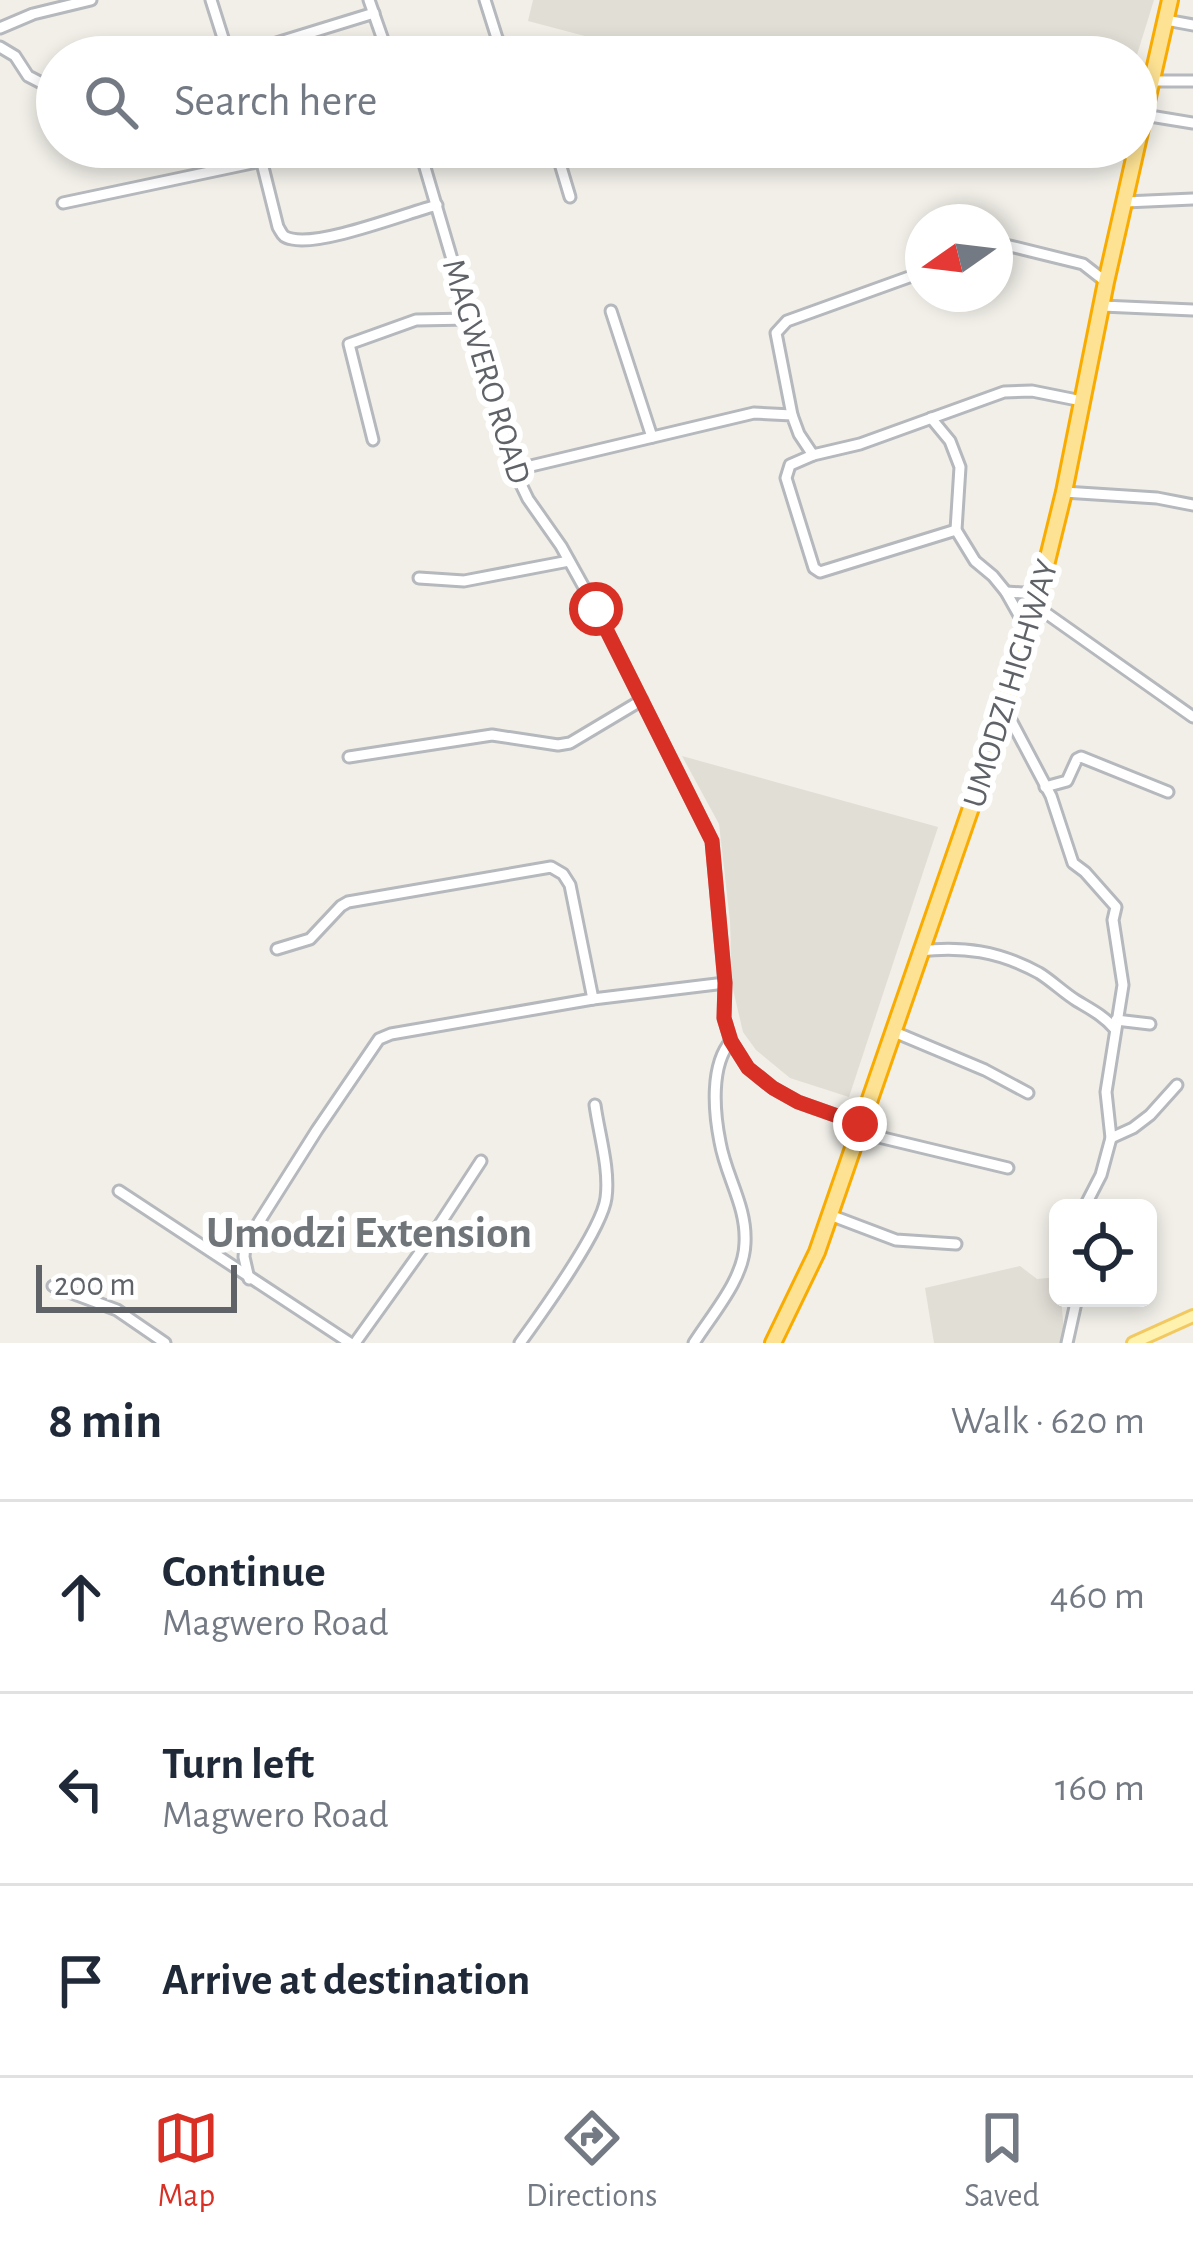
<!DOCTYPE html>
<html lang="en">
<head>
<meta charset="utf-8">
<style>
  body { margin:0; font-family:"Alegreya Sans",sans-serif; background:#f6f6f7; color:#1f2937 }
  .controls { position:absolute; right:36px; bottom:36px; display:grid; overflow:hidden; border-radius:18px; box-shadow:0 6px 18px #0003 }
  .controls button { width:108px; height:108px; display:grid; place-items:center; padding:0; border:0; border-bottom:3px solid #e0e1e3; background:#fff; color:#1f2937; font:60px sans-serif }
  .compass { position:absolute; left:905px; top:204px; width:108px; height:108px; border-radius:50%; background:#fff; box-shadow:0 6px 18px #0003; rotate:256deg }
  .scale { position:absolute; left:36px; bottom:30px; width:201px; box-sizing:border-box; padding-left:12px; border:6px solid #5f6368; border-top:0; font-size:33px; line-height:42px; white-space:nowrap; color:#5f6368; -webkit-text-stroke:9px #fff; paint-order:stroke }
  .stop { position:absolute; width:36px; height:36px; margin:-27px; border:9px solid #d93025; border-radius:50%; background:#fff }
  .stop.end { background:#d93025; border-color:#fff; box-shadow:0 3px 12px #0008 }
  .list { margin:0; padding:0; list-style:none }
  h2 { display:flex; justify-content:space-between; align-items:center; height:156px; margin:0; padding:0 48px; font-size:51px }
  h2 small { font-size:39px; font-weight:400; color:#747a83 }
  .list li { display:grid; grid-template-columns:78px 1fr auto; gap:36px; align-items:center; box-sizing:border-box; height:192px; padding:0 48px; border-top:3px solid #e0e1e3 }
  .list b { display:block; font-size:45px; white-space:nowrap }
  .list p { margin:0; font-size:39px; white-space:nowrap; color:#747a83 }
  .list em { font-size:39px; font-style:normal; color:#747a83 }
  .icon { flex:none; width:66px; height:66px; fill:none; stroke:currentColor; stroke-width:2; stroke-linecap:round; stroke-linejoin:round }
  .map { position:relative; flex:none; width:1193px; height:1343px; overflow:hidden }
  .search { position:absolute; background:#fff; box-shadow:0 6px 18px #0003; left:36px; right:36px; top:36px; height:132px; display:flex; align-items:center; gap:30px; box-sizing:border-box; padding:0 42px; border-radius:66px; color:#747a83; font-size:45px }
  .sheet { height:732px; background:#fff }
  nav { display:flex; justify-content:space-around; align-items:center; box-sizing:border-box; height:168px; border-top:3px solid #e0e1e3; background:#fff; font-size:33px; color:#747a83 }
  nav a { display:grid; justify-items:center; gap:6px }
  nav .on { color:#d93025 }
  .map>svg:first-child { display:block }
  .education { fill:#e1ded6 }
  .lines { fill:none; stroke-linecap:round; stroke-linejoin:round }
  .minor-casing { stroke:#b5b8bc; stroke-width:15 }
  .major-casing { stroke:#f2c960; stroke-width:16 }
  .highway-casing { stroke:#f9ab00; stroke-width:20 }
  .minor { stroke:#fff; stroke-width:9 }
  .major { stroke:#fff2af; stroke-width:10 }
  .highway { stroke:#fde293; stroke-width:14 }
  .route { stroke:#d93025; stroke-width:15 }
  .labels { text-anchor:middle; stroke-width:12; stroke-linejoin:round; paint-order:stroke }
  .street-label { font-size:33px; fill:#5f6368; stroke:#fff }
  .district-label { font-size:45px; font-weight:bold; fill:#70757a; stroke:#fff }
</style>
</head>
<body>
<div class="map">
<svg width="1193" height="1343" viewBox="0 0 1193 1343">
  <rect width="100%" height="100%" fill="#f1efe8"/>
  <g class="education">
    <polygon points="533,0 1154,0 1136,58 664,57 528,21"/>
    <polygon points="682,756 938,827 849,1097 790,1078 756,1050 743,1032 732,985 730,921 719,824"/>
    <polygon points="1020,1266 1037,1279 1058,1277 1058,1298 1061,1298 1065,1343 934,1343 925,1288"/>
  </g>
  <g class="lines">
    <g class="minor-casing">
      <g id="minor">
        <polyline points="211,0 229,57"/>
        <polyline points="369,0 389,57"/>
        <polyline points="485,0 497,38 505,52"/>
        <polyline points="1166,20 1193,25"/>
        <polyline points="0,28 33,14 91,0"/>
        <polyline points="0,47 15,56 28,76 57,91"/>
        <polyline points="231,57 374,13"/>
        <path d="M 488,57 C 513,50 536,51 562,57"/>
        <polyline points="1151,81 1193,81"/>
        <polyline points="1144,115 1193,123"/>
        <path d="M 258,147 L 278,227 C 283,235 282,237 292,239 C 322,246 404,214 437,205"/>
        <polyline points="419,147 514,470 528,499 561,546 596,609 712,841 725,983 724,1018 731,1041 748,1068 773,1088 798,1102 860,1124"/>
        <polyline points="555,147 570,197"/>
        <polyline points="713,147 718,155 724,159 770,147"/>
        <polyline points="1094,147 1134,155"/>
        <polyline points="1125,202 1193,199"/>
        <polyline points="63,203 252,163 306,147"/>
        <polyline points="995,247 1010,246 1083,264 1106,282"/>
        <polyline points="1102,306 1193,310"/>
        <polyline points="611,311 652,437"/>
        <polyline points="792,415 776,333 787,321 923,272"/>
        <polyline points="931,418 950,441 960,467 956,530 975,561 993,576 1006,592 1028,631"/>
        <polyline points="373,440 349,344 416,320 470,319"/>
        <polyline points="813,455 790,465 786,478 814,568 820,572 956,530"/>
        <polyline points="514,470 754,413 792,415 799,434 813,455 860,444 1004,392 1032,391 1082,401"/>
        <polyline points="1064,492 1157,498 1193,505"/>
        <polyline points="419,578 464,581 569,561"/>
        <polyline points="1006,592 1039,594"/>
        <polyline points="1036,606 1193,717"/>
        <polyline points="1005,709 1051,796 1073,863 1085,872 1116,907 1113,920 1123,985 1106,1092 1111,1138 1101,1175 1084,1208"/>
        <polyline points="349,757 492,735 558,745 570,743 642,700"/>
        <polyline points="1045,787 1067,781 1077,759 1081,757 1168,792"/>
        <polyline points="277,949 310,939 341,906 348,902 551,867 563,874 570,885 593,999"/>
        <path d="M 919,951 C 963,946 999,951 1039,973 C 1052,981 1064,993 1077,1001 C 1092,1010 1104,1016 1115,1029"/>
        <polyline points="1116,1020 1150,1024"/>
        <polyline points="892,1031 985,1070 1028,1093"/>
        <polyline points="858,1132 1008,1168"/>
        <polyline points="1111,1138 1133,1128 1150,1115 1177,1085"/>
        <polyline points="119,1191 350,1343"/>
        <polyline points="830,1215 896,1240 956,1244"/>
        <polyline points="249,1279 244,1257 245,1244 317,1130 379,1039 391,1034 593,999 725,983"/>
        <polyline points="53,1286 117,1310 165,1343"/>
        <polyline points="355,1343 436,1230 481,1161"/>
        <path d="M 520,1343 C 541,1314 602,1230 606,1198 C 610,1169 599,1134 595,1105"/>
        <path d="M 694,1343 C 713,1313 744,1279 745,1243 C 747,1206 726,1177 720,1142 C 714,1112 710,1065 731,1041"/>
        <polyline points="1067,1343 1077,1298"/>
      </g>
    </g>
    <g class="major-casing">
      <polyline id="major" points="1133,1343 1193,1316"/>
    </g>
    <g class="highway-casing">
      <polyline id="highway" points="773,1343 817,1252 974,799 1036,606 1064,492 1106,282 1170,0"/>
    </g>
    <use href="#minor" class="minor"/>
    <use href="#major" class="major"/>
    <use href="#highway" class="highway"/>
  </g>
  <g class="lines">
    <polyline class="route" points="596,609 712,841 725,983 724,1018 731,1041 748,1068 773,1088 798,1102 860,1124"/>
  </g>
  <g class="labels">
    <g class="street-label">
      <text transform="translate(488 371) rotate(73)" y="12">MAGWERO ROAD</text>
      <text transform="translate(1009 683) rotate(-73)" y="12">UMODZI HIGHWAY</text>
    </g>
    <g class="district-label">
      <text x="369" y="1247">Umodzi Extension</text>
    </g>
  </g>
</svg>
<div class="controls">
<button><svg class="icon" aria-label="locate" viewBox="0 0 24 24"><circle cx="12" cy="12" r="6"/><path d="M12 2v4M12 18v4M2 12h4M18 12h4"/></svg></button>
</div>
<svg class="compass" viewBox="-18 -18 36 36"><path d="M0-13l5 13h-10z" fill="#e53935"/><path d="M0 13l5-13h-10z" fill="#747a83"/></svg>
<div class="scale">200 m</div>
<div class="stop" style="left:596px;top:609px"></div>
<div class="stop end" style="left:860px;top:1124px"></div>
<div class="search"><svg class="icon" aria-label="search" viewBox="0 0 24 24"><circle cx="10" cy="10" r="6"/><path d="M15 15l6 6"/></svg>Search here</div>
</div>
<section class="sheet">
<h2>8 min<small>Walk · 620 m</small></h2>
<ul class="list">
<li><svg class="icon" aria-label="ahead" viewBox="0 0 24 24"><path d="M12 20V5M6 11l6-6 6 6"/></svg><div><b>Continue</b><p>Magwero Road</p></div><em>460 m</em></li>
<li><svg class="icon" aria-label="left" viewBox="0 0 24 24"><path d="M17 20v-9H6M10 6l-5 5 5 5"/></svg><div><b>Turn left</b><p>Magwero Road</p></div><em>160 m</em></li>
<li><svg class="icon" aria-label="arrive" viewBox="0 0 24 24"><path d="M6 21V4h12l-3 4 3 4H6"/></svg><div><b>Arrive at destination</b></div></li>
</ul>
</section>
<nav>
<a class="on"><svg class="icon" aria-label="map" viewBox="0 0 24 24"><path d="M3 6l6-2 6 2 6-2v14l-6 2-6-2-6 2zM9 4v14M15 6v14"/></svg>Map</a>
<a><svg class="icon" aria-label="directions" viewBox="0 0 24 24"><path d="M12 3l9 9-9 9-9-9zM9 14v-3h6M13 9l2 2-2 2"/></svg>Directions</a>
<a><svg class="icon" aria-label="saved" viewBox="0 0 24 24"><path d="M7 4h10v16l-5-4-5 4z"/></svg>Saved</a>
</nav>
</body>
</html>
